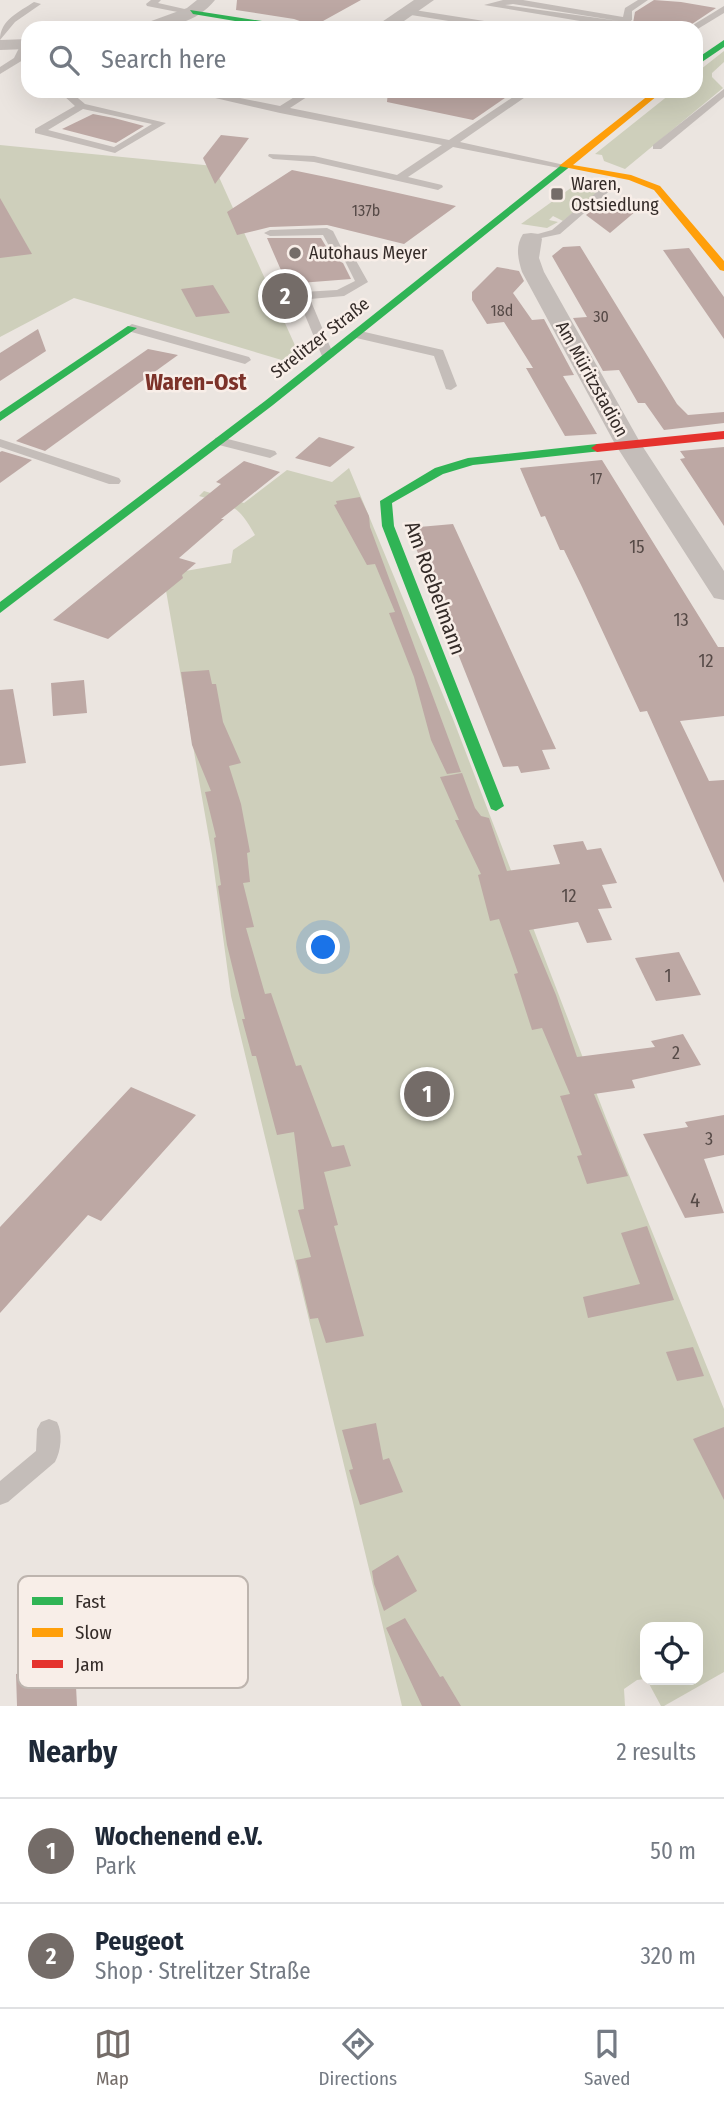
<!DOCTYPE html>
<html lang="en">
<head>
<meta charset="utf-8">
<style>
  body { margin:0; font-family:"Fira Sans Condensed",sans-serif; background:#f6f6f7; color:#1f2937 }
  .controls { position:absolute; right:21px; bottom:21px; display:grid; overflow:hidden; border-radius:14px; box-shadow:0 7px 28px #0002 }
  .controls button { width:63px; height:63px; display:grid; place-items:center; padding:0; border:0; border-bottom:2px solid #e0e1e3; background:#fff; color:#1f2937; font:35px sans-serif }
  .you { position:absolute; left:324px; top:948px; width:24px; height:24px; margin:-18px; border:5px solid #fff; border-radius:50%; background:#1a73e8; box-shadow:0 0 0 10px #1a73e833 }
  .badge { display:grid; place-items:center; width:46px; height:46px; border-radius:50%; background:#746c68; color:#fff; font-size:23px; font-weight:700 }
  .pin { position:absolute; translate:-50% -50%; border:4px solid #fff; box-shadow:0 2px 7px #0006 }
  .list { margin:0; padding:0; list-style:none }
  h2 { display:flex; justify-content:space-between; align-items:center; height:91px; margin:0; padding:0 28px; font-size:30px }
  h2 small { font-size:23px; font-weight:400; color:#747a83 }
  .list li { display:grid; grid-template-columns:46px 1fr auto; gap:21px; align-items:center; box-sizing:border-box; height:105px; padding:0 28px; border-top:2px solid #e0e1e3 }
  .list b { display:block; font-size:26px; white-space:nowrap }
  .list p { margin:0; font-size:23px; white-space:nowrap; color:#747a83 }
  .list em { font-size:23px; font-style:normal; color:#747a83 }
  .icon { flex:none; width:38px; height:38px; fill:none; stroke:currentColor; stroke-width:2; stroke-linecap:round; stroke-linejoin:round }
  .map { position:relative; flex:none; width:724px; height:1706px; overflow:hidden }
  .search { position:absolute; background:#fff; box-shadow:0 7px 28px #0002; left:21px; right:21px; top:21px; height:77px; display:flex; align-items:center; gap:18px; box-sizing:border-box; padding:0 24px; border-radius:21px; color:#747a83; font-size:26px }
  .sheet { height:301px; background:#fff }
  nav { display:flex; justify-content:space-around; align-items:center; box-sizing:border-box; height:98px; border-top:2px solid #e0e1e3; background:#fff; font-size:19px; color:#747a83 }
  nav a { display:grid; justify-items:center; gap:4px }
  nav .on { color:#746c68 }
  .map>svg:first-child { display:block }
  .green { fill:#cecfbb }
  .building { fill:#bda8a4 }
  .lines { fill:none; stroke-linecap:round; stroke-linejoin:round }
  .lane { fill:#c4bdb9; fill-rule:evenodd }
  .street { fill:#c4bdb9; fill-rule:evenodd }
  .fast { fill:#30b455; fill-rule:evenodd }
  .slow { fill:#ff9f0a; fill-rule:evenodd }
  .jam { fill:#e5322d; fill-rule:evenodd }
  .poi-dot { fill:#746c68; stroke:#f8eee8; stroke-width:2.5 }
  .labels { text-anchor:middle; stroke-width:5; stroke-linejoin:round; paint-order:stroke }
  .far-number-label { font-size:16px; fill:#564a47 }
  .far-poi-label { font-size:18px; fill:#342b28; stroke:#f8eee8; text-anchor:start }
  .far-street-label { font-size:18px; fill:#342b28; stroke:#f8eee8 }
  .number-label { font-size:18px; fill:#564a47 }
  .street-label { font-size:21px; fill:#342b28; stroke:#f8eee8 }
  .near-number-label { font-size:21px; fill:#564a47 }
  .far-district-label { font-size:23px; font-weight:bold; fill:#7c3229; stroke:#f8eee8 }
  .key { fill:#f8eee8; stroke:#bdb4ae; stroke-width:2 }
  .key-label { font-size:19px; fill:#342b28 }
</style>
</head>
<body>
<div class="map">
<svg width="724" height="1706" viewBox="0 0 724 1706">
  <rect width="100%" height="100%" fill="#ebe5e0"/>
  <g class="green">
    <polygon points="724,51 724,62 712,73 712,77 723,88 625,169 604,161 602,155 595,154 674,91 696,91 696,73"/>
    <polygon points="0,145 214,166 298,352 285,361 74,298 0,337"/>
    <polygon points="595,179 605,186 563,221 553,216 549,220 558,222 547,228 521,224 575,185"/>
    <path d="M 349,468 L 453,719 L 606,1118 L 724,1409 L 724,1672 L 664,1706 L 661,1706 L 647,1680 L 698,1680 L 698,1627 L 645,1627 L 645,1679 L 637,1680 L 624,1689 L 625,1706 L 402,1706 L 231,996 L 212,855 L 164,579 L 174,573 L 231,563 L 233,550 L 255,535 C 237,503 232,506 199,496 L 204,491 L 244,503 L 287,470 L 332,482 Z"/>
  </g>
  <g class="building">
    <polygon points="237,0 361,0 314,26 294,19 236,10"/>
    <polygon points="654,0 681,2 716,8 686,28 661,28 633,23 635,12"/>
    <polygon points="388,91 515,91 473,120 387,102"/>
    <polygon points="93,114 114,118 144,126 116,143 62,129"/>
    <polygon points="221,135 249,138 215,184 203,158"/>
    <polygon points="292,170 331,178 456,206 404,244 327,225 270,227 237,235 227,212"/>
    <polygon points="0,198 32,254 0,258"/>
    <polygon points="600,203 636,211 610,233 586,215"/>
    <polygon points="267,238 321,238 333,258 343,263 351,279 287,284"/>
    <polygon points="580,246 677,404 688,415 724,412 724,423 664,430 645,403 638,403 619,370 603,371 573,318 587,317 552,256 563,247"/>
    <polygon points="689,248 724,297 724,339 663,250"/>
    <polygon points="497,267 519,271 524,281 513,293 532,320 544,319 574,375 563,376 597,434 565,436 526,368 533,368 504,322 487,324 472,300 472,292"/>
    <polygon points="213,285 230,313 196,317 181,289"/>
    <polygon points="38,329 46,351 0,381 0,353"/>
    <polygon points="148,349 178,355 45,451 16,441"/>
    <polygon points="319,437 355,447 330,467 295,458"/>
    <polygon points="724,447 724,526 680,459 685,458 680,451"/>
    <polygon points="2,451 32,460 0,483 0,452"/>
    <polygon points="602,460 718,647 724,647 724,716 680,721 709,781 724,780 724,883 647,711 640,712 582,587 564,550 560,550 545,516 541,517 520,468"/>
    <polygon points="244,461 280,472 221,519 224,519 179,558 196,563 182,575 183,578 108,639 53,620 221,484 216,482"/>
    <polygon points="360,497 369,516 370,527 461,772 447,774 431,740 414,677 389,613 395,612 375,564 367,565 334,505 337,504 336,501"/>
    <polygon points="453,524 556,749 542,750 550,769 521,773 518,766 503,767 408,528"/>
    <polygon points="209,670 212,684 216,684 223,722 241,763 229,766 241,804 250,852 247,853 250,882 243,883 254,927 246,928 265,994 271,993 296,1066 301,1065 332,1147 344,1145 351,1166 324,1172 338,1225 334,1226 364,1336 326,1343 318,1318 310,1319 296,1260 311,1257 298,1210 304,1209 294,1132 277,1135 256,1056 252,1056 242,1019 245,1019 227,945 218,886 221,885 214,838 216,837 205,792 211,791 192,745 181,672"/>
    <polygon points="84,680 87,713 53,716 51,683"/>
    <polygon points="13,689 26,763 0,766 0,690"/>
    <polygon points="462,773 475,808 481,816 489,818 507,871 560,864 553,845 583,841 587,850 601,848 617,883 602,885 612,908 598,909 612,940 587,943 578,922 529,930 556,995 577,1057 655,1047 651,1041 683,1034 701,1065 632,1080 635,1088 594,1094 628,1176 587,1184 577,1156 582,1155 560,1096 570,1094 542,1028 532,1030 514,974 518,973 499,919 490,921 478,875 481,874 455,820 459,820 440,777"/>
    <polygon points="679,952 701,995 656,1001 635,958"/>
    <polygon points="131,1087 196,1115 101,1221 88,1215 0,1313 0,1227"/>
    <polygon points="724,1115 724,1155 704,1159 724,1213 685,1218 643,1134 688,1127 685,1122"/>
    <polygon points="647,1226 674,1300 588,1318 583,1297 640,1284 621,1233"/>
    <polygon points="693,1347 704,1376 677,1381 666,1352"/>
    <polygon points="376,1423 383,1460 389,1458 403,1492 360,1505 349,1470 353,1469 342,1430"/>
    <polygon points="724,1427 724,1500 693,1439"/>
    <polygon points="398,1555 417,1591 384,1611 374,1584 372,1571"/>
    <polygon points="405,1618 440,1677 443,1676 461,1706 422,1706 386,1628"/>
    <polygon points="75,1666 77,1706 17,1706 16,1674"/>
  </g>
  <g class="lines">
    <g class="lane">
      <polygon points="151,0 161,0 158,3 198,12 193,15 147,6 146,4"/>
      <path d="M 503,0 L 523,0 L 623,17 L 625,8 L 638,0 L 648,0 L 632,11 L 632,20 L 622,28 L 484,5 ZM 513,4 L 619,21 L 505,5 Z"/>
      <path d="M 34,2 L 41,4 L 15,22 L 0,40 C 0,20 19,12 34,2 Z"/>
      <polygon points="724,6 724,13 696,30 688,28"/>
      <polygon points="408,9 497,23 502,26 492,28 405,14 403,12"/>
      <polygon points="22,42 28,42 23,60 0,74 0,67 14,58"/>
      <polygon points="724,89 724,97 661,149 653,149 653,145"/>
      <path d="M 62,91 L 74,91 L 72,93 L 85,104 L 166,123 L 115,153 L 35,133 L 35,129 L 75,106 L 63,95 ZM 83,109 L 152,124 L 114,147 L 48,130 Z"/>
      <polygon points="185,91 205,91 280,106 304,91 316,91 290,108 449,140 522,91 534,91 460,142 569,166 564,169 453,147 408,177 442,185 443,187 438,190 314,162 273,159 268,156 269,154 314,156 397,175 442,145 280,113"/>
      <polygon points="604,186 613,188 560,234 527,241 527,237 552,230"/>
      <polygon points="327,228 333,231 344,253 354,257 368,282 344,296 310,299 334,356 328,360 322,356 297,296 303,292 337,290 355,281 345,261 335,257 323,235 270,236 264,233 270,230"/>
      <polygon points="132,324 249,357 251,360 245,364 128,331 126,328"/>
      <polygon points="356,330 443,350 457,386 451,390 446,389 434,356 352,337 350,334"/>
      <polygon points="220,437 275,451 277,454 270,458 215,444 215,438"/>
      <polygon points="0,439 119,478 121,481 119,484 109,484 0,447"/>
      <path d="M 49,1419 L 57,1422 C 63,1433 61,1451 55,1462 L 8,1502 L 0,1505 L 0,1481 L 36,1451 L 37,1429 L 41,1422 Z"/>
    </g>
    <g class="street">
      <path d="M 197,0 L 215,0 C 197,23 168,28 140,28 L 143,24 L 187,8 Z"/>
      <polygon points="414,0 434,0 394,28 373,28"/>
      <polygon points="28,39 28,49 0,50 0,40"/>
      <path d="M 531,233 L 539,234 L 542,239 L 539,258 L 544,272 L 641,444 L 724,571 L 724,600 L 714,598 L 615,444 L 522,272 C 518,259 515,246 523,234 Z"/>
    </g>
    <g class="fast">
      <polygon points="190,10 294,26 298,28 278,28 193,14"/>
      <polygon points="724,40 724,47 696,66 696,59"/>
      <polygon points="564,163 572,165 273,405 0,613 0,602 265,401"/>
      <polygon points="128,326 137,328 0,421 0,412"/>
      <polygon points="597,444 603,448 601,451 473,465 443,474 392,503 394,526 504,806 496,811 491,809 382,526 380,501 435,468 468,458"/>
    </g>
    <polygon class="slow" points="654,91 663,91 573,165 631,175 660,186 724,261 724,271 720,270 654,190 629,180 559,166"/>
    <polygon class="jam" points="724,431 724,439 597,452 591,448 597,444"/>
  </g>
  <g class="poi-dot">
    <rect x="550" y="187" width="14" height="14" rx="3.5"/>
    <circle cx="295" cy="253" r="7"/>
  </g>
  <g class="labels">
    <g class="far-number-label">
      <text x="366" y="216">137b</text>
      <text x="502" y="316">18d</text>
      <text x="601" y="322">30</text>
      <text x="596" y="484">17</text>
    </g>
    <g class="far-poi-label">
      <text x="571" y="190">Waren,<tspan x="571" dy="21">Ostsiedlung</tspan></text>
      <text x="309" y="259">Autohaus Meyer</text>
    </g>
    <g class="far-street-label">
      <text transform="translate(320 338) rotate(-38)" y="6">Strelitzer Straße</text>
      <text transform="translate(592 379) rotate(61)" y="6">Am Müritzstadion</text>
    </g>
    <g class="number-label">
      <text x="637" y="553">15</text>
      <text x="681" y="626">13</text>
      <text x="706" y="667">12</text>
      <text x="569" y="902">12</text>
      <text x="668" y="982">1</text>
      <text x="676" y="1059">2</text>
      <text x="709" y="1145">3</text>
    </g>
    <g class="street-label">
      <text transform="translate(435 588) rotate(70)" y="7">Am Roebelmann</text>
    </g>
    <g class="near-number-label">
      <text x="695" y="1207">4</text>
    </g>
    <g class="far-district-label">
      <text x="196" y="390">Waren-Ost</text>
    </g>
  </g>
  <rect x="18" y="1576" width="230" height="112" rx="10" class="key"/>
  <rect x="32" y="1597" width="31" height="8" fill="#30b455"/>
  <rect x="32" y="1628" width="31" height="9" fill="#ff9f0a"/>
  <rect x="32" y="1660" width="31" height="8" fill="#e5322d"/>
  <g class="key-label">
    <text x="75" y="1608">Fast</text>
    <text x="75" y="1639">Slow</text>
    <text x="75" y="1671">Jam</text>
  </g>
</svg>
<div class="controls">
<button><svg class="icon" aria-label="locate" viewBox="0 0 24 24"><circle cx="12" cy="12" r="6"/><path d="M12 2v4M12 18v4M2 12h4M18 12h4"/></svg></button>
</div>
<div class="you"></div>
<div class="pin badge" style="left:427px;top:1094px">1</div>
<div class="pin badge" style="left:285px;top:296px">2</div>
<div class="search"><svg class="icon" aria-label="search" viewBox="0 0 24 24"><circle cx="10" cy="10" r="6"/><path d="M15 15l6 6"/></svg>Search here</div>
</div>
<section class="sheet">
<h2>Nearby<small>2 results</small></h2>
<ul class="list">
<li><span class="badge">1</span><div><b>Wochenend e.V.</b><p>Park</p></div><em>50 m</em></li>
<li><span class="badge">2</span><div><b>Peugeot</b><p>Shop · Strelitzer Straße</p></div><em>320 m</em></li>
</ul>
</section>
<nav>
<a class="on"><svg class="icon" aria-label="map" viewBox="0 0 24 24"><path d="M3 6l6-2 6 2 6-2v14l-6 2-6-2-6 2zM9 4v14M15 6v14"/></svg>Map</a>
<a><svg class="icon" aria-label="directions" viewBox="0 0 24 24"><path d="M12 3l9 9-9 9-9-9zM9 14v-3h6M13 9l2 2-2 2"/></svg>Directions</a>
<a><svg class="icon" aria-label="saved" viewBox="0 0 24 24"><path d="M7 4h10v16l-5-4-5 4z"/></svg>Saved</a>
</nav>
</body>
</html>
